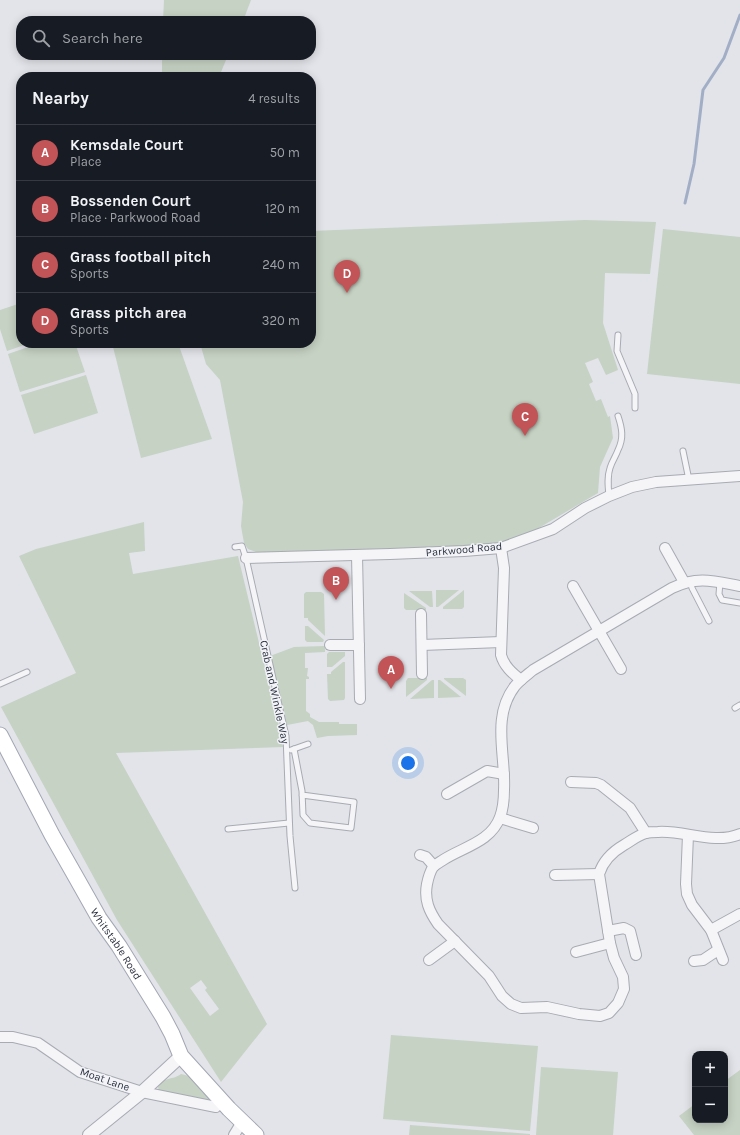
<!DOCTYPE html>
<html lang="en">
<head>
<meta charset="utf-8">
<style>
  body { margin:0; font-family:Karla,sans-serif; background:#20242c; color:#f1f3f6 }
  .controls { position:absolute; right:12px; bottom:12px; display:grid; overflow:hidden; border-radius:8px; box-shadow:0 2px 10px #0003 }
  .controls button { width:36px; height:36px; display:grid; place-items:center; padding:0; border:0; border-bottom:1px solid #363941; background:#171b24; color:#f1f3f6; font:20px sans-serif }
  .you { position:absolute; left:408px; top:763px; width:14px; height:14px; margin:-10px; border:3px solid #fff; border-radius:50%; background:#1a73e8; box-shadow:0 0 0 6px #1a73e833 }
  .badge { display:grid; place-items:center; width:26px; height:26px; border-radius:50%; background:#c25356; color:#fff; font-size:13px; font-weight:700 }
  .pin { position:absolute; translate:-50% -33px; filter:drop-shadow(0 1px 2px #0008) }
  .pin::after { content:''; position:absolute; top:21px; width:14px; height:12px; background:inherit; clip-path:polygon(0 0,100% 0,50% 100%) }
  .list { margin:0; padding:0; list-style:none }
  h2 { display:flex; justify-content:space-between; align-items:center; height:52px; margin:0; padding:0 16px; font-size:17px }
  h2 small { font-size:13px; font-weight:400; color:#9ea1a6 }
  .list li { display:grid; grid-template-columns:26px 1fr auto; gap:12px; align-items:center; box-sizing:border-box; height:56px; padding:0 16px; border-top:1px solid #363941 }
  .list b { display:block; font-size:15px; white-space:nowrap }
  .list p { margin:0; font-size:13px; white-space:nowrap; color:#9ea1a6 }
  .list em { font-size:13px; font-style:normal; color:#9ea1a6 }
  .icon { flex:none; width:22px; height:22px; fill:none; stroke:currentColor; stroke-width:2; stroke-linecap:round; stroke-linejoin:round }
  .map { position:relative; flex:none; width:740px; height:1135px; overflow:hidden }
  .search { position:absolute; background:#171b24; box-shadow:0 2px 10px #0003; left:16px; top:16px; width:300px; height:44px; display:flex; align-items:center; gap:10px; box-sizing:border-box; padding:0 14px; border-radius:16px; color:#9ea1a6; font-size:15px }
  .panel { position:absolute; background:#171b24; box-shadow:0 2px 10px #0003; left:16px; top:72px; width:300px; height:276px; border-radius:16px }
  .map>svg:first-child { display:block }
  .green { fill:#c6d2c4; fill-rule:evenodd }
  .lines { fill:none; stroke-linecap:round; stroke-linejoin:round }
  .stream { stroke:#a1aec6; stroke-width:3 }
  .service-casing { stroke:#a8abb3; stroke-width:7 }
  .minor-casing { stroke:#a8abb3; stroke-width:12 }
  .tertiary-casing { stroke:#a8abb3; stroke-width:14 }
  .primary-casing { stroke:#a3a7b4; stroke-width:17 }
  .service { stroke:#f5f5f8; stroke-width:5 }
  .minor { stroke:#f5f5f8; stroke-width:10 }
  .tertiary { stroke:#f5f5f8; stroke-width:12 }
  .primary { stroke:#fff; stroke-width:15 }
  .labels { text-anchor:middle; stroke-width:3; stroke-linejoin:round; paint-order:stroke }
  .street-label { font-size:11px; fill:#2c3140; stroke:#f2f3f7 }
</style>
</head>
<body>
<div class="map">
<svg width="740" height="1135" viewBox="0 0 740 1135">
  <rect width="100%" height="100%" fill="#e2e4e9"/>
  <g class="green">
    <polygon points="164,0 251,0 243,21 163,21"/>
    <polygon points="162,55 228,55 219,77 162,77"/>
    <polygon points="585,220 656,222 650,274 605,273 603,323 618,370 606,375 598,358 585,363 593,382 589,384 596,401 601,399 608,417 610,416 613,438 600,467 598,493 532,532 503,542 483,545 259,553 248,549 244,543 241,526 243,502 220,380 206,364 200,343 311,343 311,231"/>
    <polygon points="663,229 740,237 740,384 647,374"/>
    <polygon points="21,303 21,343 30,343 7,351 0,329 0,310"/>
    <polygon points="40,343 75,343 85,372 20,392 8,354"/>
    <polygon points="112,343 178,343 212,439 141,458"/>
    <polygon points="86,375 98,413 34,434 21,395"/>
    <path d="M 144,522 L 145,551 L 129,553 L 133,574 L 238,556 L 281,734 L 283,747 L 116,753 L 267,1024 L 221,1082 L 117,920 L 1,707 L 76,673 L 19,556 L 36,549 ZM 201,980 L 207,988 L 205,990 L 219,1009 L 210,1016 L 190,988 Z"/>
    <polygon points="436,590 459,590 438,607 436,607"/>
    <polygon points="464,590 464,607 462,609 443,609 443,607"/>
    <polygon points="409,591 432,591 433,607 430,607"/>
    <polygon points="306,592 321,592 324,594 325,636 308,620 308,618 304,618 304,594"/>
    <polygon points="404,593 426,608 426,610 406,610 404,608"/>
    <polygon points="305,626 308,626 324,640 323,642 307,642 305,640"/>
    <polygon points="325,646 325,652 305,653 305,668 308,668 307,676 309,677 309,679 306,679 306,711 310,714 310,717 319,722 339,722 339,724 357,724 357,735 328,736 317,738 313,725 308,721 287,725 270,656 294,647"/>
    <polygon points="329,652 345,652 345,656 332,667 327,667 327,654"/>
    <polygon points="343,662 345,662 345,698 344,700 330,701 328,699 327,674 331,674 331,672"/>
    <polygon points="408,678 427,678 427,680 406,697 406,681"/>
    <polygon points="444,678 463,678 466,680 466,696 444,679"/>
    <polygon points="432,680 434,680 434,698 410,699"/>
    <polygon points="438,680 440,680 461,697 438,698"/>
    <polygon points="391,1035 538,1046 530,1131 383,1119"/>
    <polygon points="541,1067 618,1072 613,1135 536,1135"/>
    <polygon points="740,1070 740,1135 694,1135 679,1116 695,1104 695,1120 725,1120 725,1081"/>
    <path d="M 181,1074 L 189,1076 L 217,1103 L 159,1091 L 158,1087 C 162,1077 174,1080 181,1074 Z"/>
    <polygon points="410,1125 530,1134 530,1135 409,1135"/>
  </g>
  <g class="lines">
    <polyline class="stream" points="685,203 694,164 703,90 724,58 740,15"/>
    <g class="service-casing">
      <g id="service">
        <polyline points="618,335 617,351 635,394 635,408"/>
        <polyline points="683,451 689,480"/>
        <path d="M 609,496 C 608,486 607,477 610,468 C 612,461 616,456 618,450 C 624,438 622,428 618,416"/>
        <polyline points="235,547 242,546 246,558 286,736 290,836 295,888"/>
        <polyline points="690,581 692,588 709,621"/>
        <polyline points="720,582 719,594 722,600 740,603"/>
        <polyline points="0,684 27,672"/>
        <polyline points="735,708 740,705"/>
        <polyline points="294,749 302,791 303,815 310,823 351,828 354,802 302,795"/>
        <polyline points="291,750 308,744"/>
        <polyline points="228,829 289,823"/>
      </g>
    </g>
    <g class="minor-casing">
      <g id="minor">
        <path d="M 501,548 L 504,568 L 501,655 C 504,666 512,673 521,680"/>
        <polyline points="665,548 684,582"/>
        <polyline points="357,555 360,699"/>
        <polyline points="246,558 390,554 464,551 501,548 553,529 585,508 609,496 632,487 656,482 740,476"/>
        <polyline points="573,586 621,669"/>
        <path d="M 740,586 C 713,581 698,576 672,588 L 533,670 C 527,675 520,680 515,686 C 491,717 506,755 504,790 C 504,799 503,809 500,817 C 491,842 463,847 443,860 C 440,862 436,864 433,867 C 430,872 428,879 427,884 C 424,900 429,911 438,924 L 489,976 L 502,996 L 511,1004 L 521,1008 L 547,1007 L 579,1014 L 600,1016 L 609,1013 L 618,1003 L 624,989 L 623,977 L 614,958 L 610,943 L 599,874 C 603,861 612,852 624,845 C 631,841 638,835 646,833 C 649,832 654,832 658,832 C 684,830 714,845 740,834"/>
        <polyline points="421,614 422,674"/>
        <polyline points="330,645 359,645"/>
        <polyline points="422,645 501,642"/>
        <polyline points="571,782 596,783 601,785 630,808 646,833"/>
        <polyline points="447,794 487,771 504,774"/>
        <polyline points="500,818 533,828"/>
        <polyline points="688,835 686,884 687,894 692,905 711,930 723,960"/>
        <polyline points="420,855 426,857 434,866"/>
        <polyline points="555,875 599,874"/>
        <polyline points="711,930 740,914"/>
        <polyline points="608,931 624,928 630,931 636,955"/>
        <polyline points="576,952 610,943"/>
        <polyline points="429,960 455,941"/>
        <polyline points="694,961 703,960 718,950"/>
        <polyline points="0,1037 13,1037 38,1043 80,1072 142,1092 216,1107"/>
        <polyline points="234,1135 242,1122"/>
      </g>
    </g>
    <g class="tertiary-casing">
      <polyline id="tertiary" points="89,1135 142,1092 181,1056"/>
    </g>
    <g class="primary-casing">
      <g id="primary">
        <path id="s1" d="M 0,735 L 52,835 L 77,879 L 99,918 L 119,946 L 163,1017 L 172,1034 L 181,1056 L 229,1109 L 256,1135"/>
      </g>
    </g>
    <use href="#service" class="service"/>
    <use href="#minor" class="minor"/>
    <use href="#tertiary" class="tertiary"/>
    <use href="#primary" class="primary"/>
  </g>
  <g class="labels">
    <g class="street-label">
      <text transform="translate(464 549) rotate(-5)" y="4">Parkwood Road</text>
      <text transform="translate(275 692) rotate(78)" y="4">Crab and Winkle Way</text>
      <text dy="4" stroke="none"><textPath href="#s1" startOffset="239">Whitstable Road</textPath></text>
      <text transform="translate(105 1079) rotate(19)" y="4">Moat Lane</text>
    </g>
  </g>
</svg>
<div class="controls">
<button>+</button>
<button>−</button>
</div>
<div class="you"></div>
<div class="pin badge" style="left:391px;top:689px">A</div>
<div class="pin badge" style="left:336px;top:600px">B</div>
<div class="pin badge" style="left:525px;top:436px">C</div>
<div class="pin badge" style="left:347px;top:293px">D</div>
<div class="search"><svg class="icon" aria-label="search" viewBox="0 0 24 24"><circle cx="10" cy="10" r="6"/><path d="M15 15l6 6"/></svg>Search here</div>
<section class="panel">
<h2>Nearby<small>4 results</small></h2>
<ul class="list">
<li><span class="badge">A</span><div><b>Kemsdale Court</b><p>Place</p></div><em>50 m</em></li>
<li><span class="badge">B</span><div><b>Bossenden Court</b><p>Place · Parkwood Road</p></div><em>120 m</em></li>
<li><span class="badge">C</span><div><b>Grass football pitch</b><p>Sports</p></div><em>240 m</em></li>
<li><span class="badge">D</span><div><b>Grass pitch area</b><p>Sports</p></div><em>320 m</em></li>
</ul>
</section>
</div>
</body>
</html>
